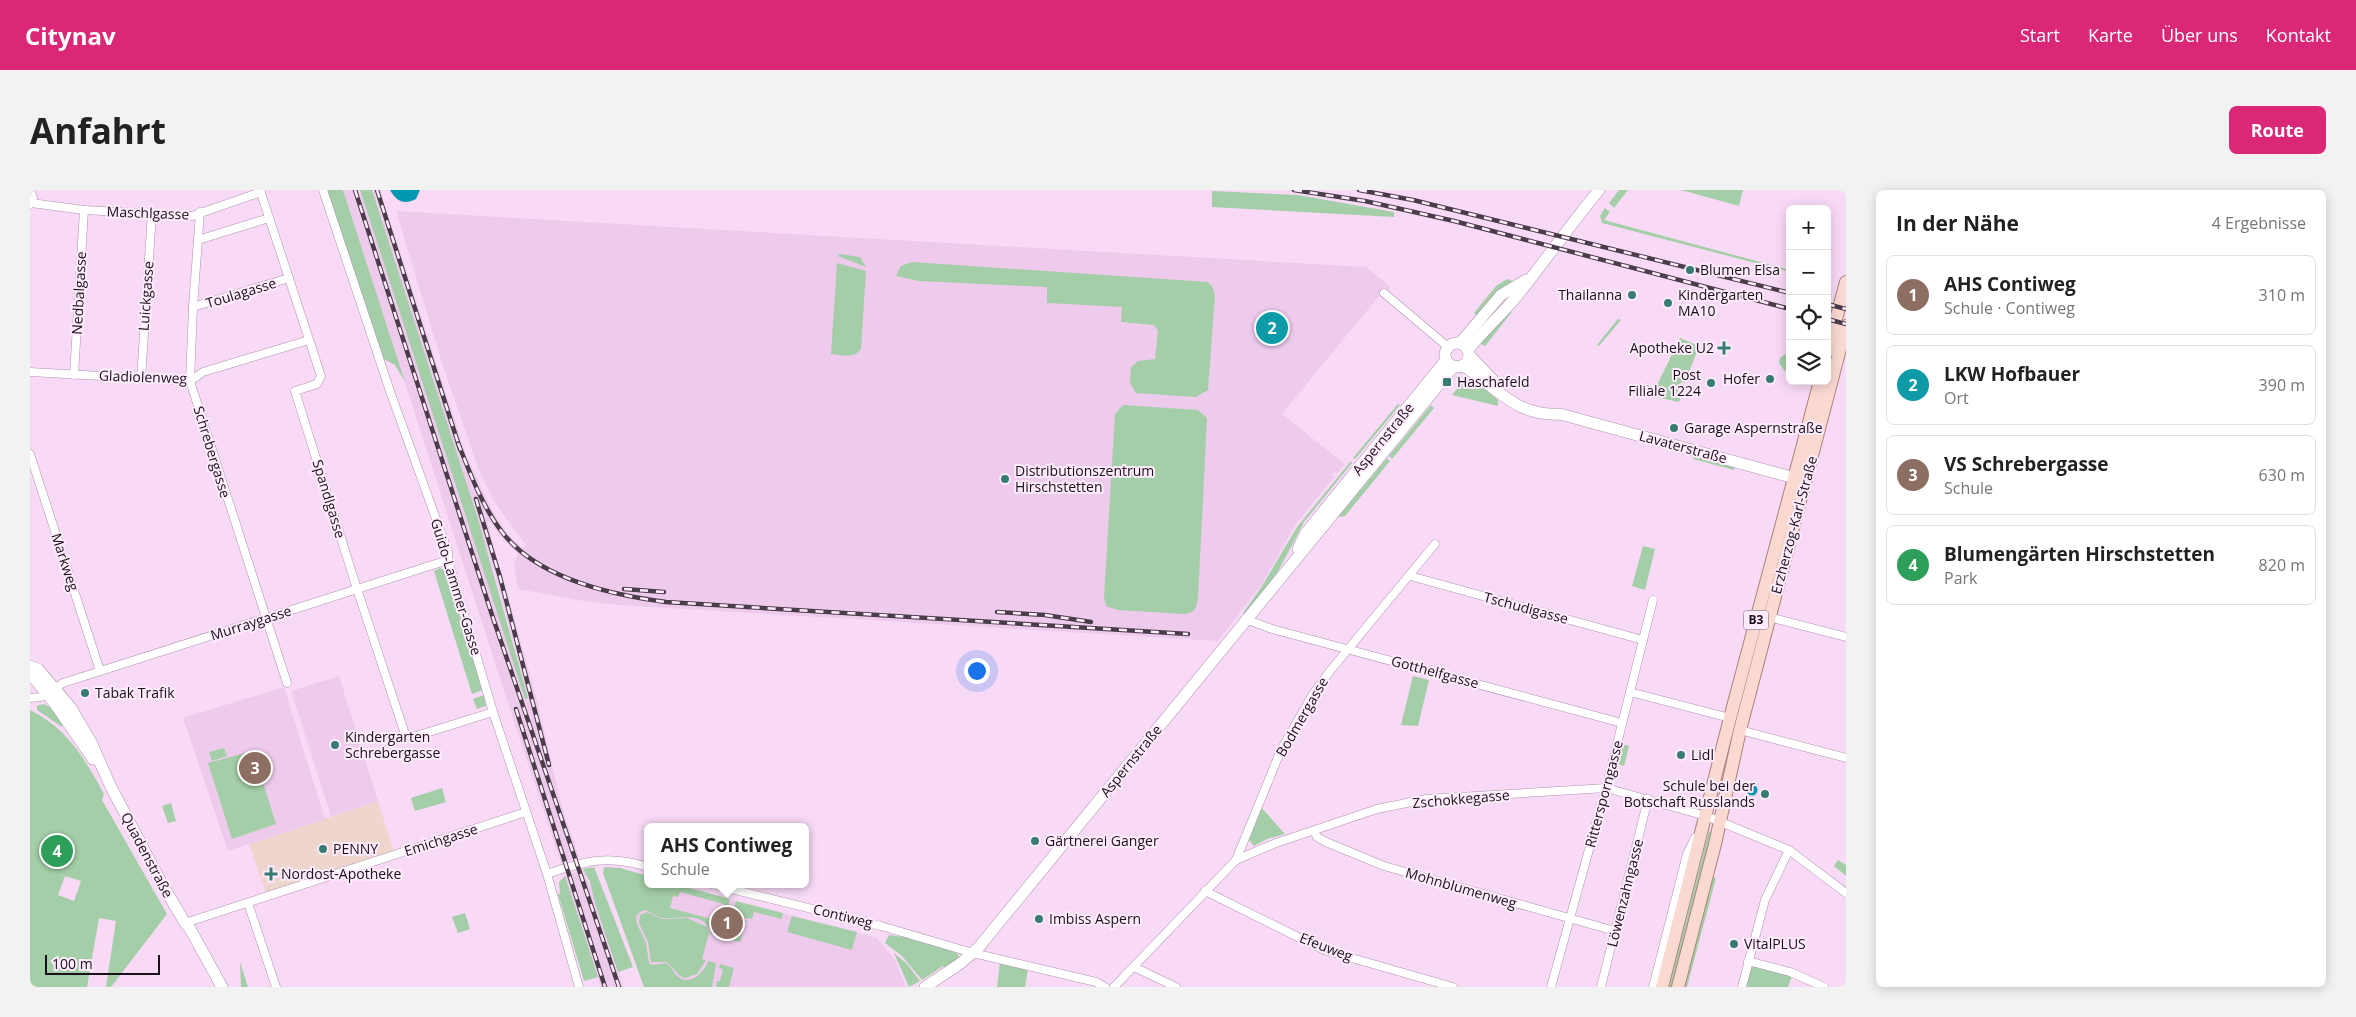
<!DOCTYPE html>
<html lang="de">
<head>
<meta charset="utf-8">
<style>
  body { margin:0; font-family:"Open Sans",sans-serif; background:#f2f2f2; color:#222 }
  .controls { position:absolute; right:15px; top:15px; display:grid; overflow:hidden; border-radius:8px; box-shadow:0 2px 12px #0003 }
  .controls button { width:45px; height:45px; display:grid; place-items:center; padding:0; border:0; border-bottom:1px solid #e0e0e0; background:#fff; color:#222; font:25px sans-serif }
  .scale { position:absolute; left:15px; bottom:12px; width:115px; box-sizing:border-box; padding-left:5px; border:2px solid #1a1019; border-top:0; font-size:14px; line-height:18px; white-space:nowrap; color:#1a1019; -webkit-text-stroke:4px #feecfd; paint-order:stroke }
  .you { position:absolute; left:946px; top:480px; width:18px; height:18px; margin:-12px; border:4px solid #fff; border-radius:50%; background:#1a73e8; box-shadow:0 0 0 8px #1a73e833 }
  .badge { display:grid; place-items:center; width:32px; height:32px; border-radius:50%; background:#db2777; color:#fff; font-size:16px; font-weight:700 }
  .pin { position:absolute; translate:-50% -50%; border:2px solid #fff; box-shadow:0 1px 5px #0006 }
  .popup { position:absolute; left:614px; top:633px; width:165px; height:65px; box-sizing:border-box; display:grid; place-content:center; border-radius:8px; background:#fff; filter:drop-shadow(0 1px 4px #0005); font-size:16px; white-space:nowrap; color:#767676 }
  .popup b { font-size:19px; color:#222 }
  .popup::after { content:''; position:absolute; left:50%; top:100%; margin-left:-10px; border:10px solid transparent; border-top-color:#fff }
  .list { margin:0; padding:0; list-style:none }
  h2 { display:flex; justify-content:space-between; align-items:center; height:65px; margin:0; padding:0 20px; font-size:21px }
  h2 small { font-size:16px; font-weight:400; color:#767676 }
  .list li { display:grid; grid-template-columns:32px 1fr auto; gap:15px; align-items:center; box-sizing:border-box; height:80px; margin:0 10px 10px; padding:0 10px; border:1px solid #e0e0e0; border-radius:8px }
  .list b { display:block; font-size:19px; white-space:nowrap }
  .list p { margin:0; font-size:16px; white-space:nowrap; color:#767676 }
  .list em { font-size:16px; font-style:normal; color:#767676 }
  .icon { flex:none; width:28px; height:28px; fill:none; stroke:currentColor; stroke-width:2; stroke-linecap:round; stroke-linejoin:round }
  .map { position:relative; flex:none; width:1816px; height:797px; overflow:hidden; border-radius:8px }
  header { display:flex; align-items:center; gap:30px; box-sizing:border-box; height:70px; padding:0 25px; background:#db2777; color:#fff }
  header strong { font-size:24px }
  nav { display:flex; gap:28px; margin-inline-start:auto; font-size:18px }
  .intro { display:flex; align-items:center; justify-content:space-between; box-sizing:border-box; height:120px; padding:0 30px }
  h1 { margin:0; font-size:35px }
  .button { padding:12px 22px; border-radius:8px; background:#db2777; color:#fff; font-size:18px; font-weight:700 }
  main { display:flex; gap:30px; padding:0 30px }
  aside { flex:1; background:#fff; border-radius:8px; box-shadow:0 2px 12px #0003 }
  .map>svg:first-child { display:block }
  .commercial { fill:#eed5cd }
  .built { fill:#eecbed }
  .green { fill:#a4cea7; fill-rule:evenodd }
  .water { fill:#0097b1 }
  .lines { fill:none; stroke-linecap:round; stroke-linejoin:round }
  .street-casing { stroke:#ad92ad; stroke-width:9 }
  .secondary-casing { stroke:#ad92ad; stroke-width:12 }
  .primary-casing { stroke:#aa827c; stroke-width:14 }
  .street { stroke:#fff; stroke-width:8 }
  .secondary { stroke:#fff; stroke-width:11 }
  .primary { stroke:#fad9d1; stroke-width:12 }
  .rail-casing { stroke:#4b3c4a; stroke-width:4.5 }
  .rail { stroke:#feecfd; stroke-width:2.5; stroke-dasharray:8; stroke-linecap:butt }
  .poi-dot { fill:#377c73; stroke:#feecfd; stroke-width:2 }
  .labels { text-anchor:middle; stroke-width:4; stroke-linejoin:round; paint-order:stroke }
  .shield { fill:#feecfd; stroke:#5e525d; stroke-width:1 }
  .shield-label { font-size:12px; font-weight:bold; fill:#1a1019 }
  .street-label { font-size:14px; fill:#1a1019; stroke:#feecfd }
  .poi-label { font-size:14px; fill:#1a1019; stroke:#feecfd; text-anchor:start }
</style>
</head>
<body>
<header>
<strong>Citynav</strong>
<nav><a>Start</a><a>Karte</a><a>Über uns</a><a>Kontakt</a></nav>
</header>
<div class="intro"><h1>Anfahrt</h1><a class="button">Route</a></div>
<main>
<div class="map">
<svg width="1816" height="797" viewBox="0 0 1816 797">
  <rect width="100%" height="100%" fill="#f8daf7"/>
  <polygon class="commercial" points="348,611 364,662 236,703 219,654"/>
  <g class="built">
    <polygon points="313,0 330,0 495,509 498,508 466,388 342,0 350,0 437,268 466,327 480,347 493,358 496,355 463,310 448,278 411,170 366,21 1336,77 1361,97 1345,111 1252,224 1315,274 1307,284 1304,282 1302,284 1304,287 1266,334 1232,394 1188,451 587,415 547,410 488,399 484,375 488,364 470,346 460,331 457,332 506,506 532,617 549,667 531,673 484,532"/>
    <polygon points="309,486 348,611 301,626 261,501"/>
    <polygon points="254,497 295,629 198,661 153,528"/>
    <polygon points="553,679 565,707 565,713 586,772 593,797 571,797 564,778 535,686"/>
    <polygon points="586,681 618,694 641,694 847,748 865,770 876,797 624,797"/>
  </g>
  <g class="green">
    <polygon points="297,0 313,0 375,192 365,175 352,168"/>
    <polygon points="330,0 342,0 448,329 498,508 495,509"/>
    <polygon points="1589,0 1598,0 1584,18 1579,13"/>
    <polygon points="1651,0 1713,0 1709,16"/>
    <polygon points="1182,1 1268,5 1364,22 1364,27 1182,17"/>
    <polygon points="1575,18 1580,22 1574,30 1760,80 1760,82 1572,33 1570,26"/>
    <polygon points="810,64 830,67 836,77 808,66"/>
    <polygon points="882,72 1178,92 1183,98 1185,106 1178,200 1166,207 1106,203 1100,193 1101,177 1108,171 1125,169 1128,141 1124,135 1091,132 1092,117 1017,113 1017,97 889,91 866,86 871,76"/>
    <path d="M 807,73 L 836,81 L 831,159 C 824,169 812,165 801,164 Z"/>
    <polygon points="1477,89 1485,92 1448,128 1444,123 1466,96"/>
    <polygon points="1479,120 1482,122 1455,156 1447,152"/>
    <polygon points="1588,129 1591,130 1569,156 1567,155"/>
    <polygon points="1650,148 1669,156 1655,193 1651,192 1647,203 1651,205 1649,212 1606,203 1608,193 1626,197"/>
    <polygon points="1755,164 1760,164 1759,181 1754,180 1749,173 1750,168"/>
    <polygon points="1440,187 1468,210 1468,216 1422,205 1435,189"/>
    <polygon points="1368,214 1370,215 1325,269 1323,268"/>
    <path d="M 1093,215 L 1168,220 L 1177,228 L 1168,408 C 1167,418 1164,423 1154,424 L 1088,420 L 1076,416 L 1074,407 L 1085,224 Z"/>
    <polygon points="1401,215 1404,218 1362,269 1359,266"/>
    <polygon points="1663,266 1704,277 1704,280 1663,269"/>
    <polygon points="1357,268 1360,271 1315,326 1308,327"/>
    <polygon points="1321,271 1322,273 1274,332 1245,387 1215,425 1213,423 1232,396 1267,337"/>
    <polygon points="1613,356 1625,359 1615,400 1602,396"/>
    <polygon points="410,378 415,380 453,500 442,504 404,381"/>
    <polygon points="1383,486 1399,490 1388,536 1371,535"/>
    <polygon points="454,505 456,516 447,519 443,509"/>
    <polygon points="13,514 20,517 33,534 32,537 7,520 7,516"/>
    <path d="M 0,520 C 37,538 55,569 74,604 L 72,610 L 137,724 L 81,797 L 76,797 L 86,731 L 69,728 L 57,797 L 0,797 ZM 35,686 L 51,691 L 44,711 L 28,705 Z"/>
    <polygon points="1592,554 1599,556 1594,576 1587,574"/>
    <polygon points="194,558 197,566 182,571 179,562"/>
    <polygon points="223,561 246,634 202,649 178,573"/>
    <polygon points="412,598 416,612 385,621 381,608"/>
    <polygon points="141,613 146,631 138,633 132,616"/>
    <polygon points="1231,617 1255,644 1237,649 1224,656 1219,650"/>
    <polygon points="1679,641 1682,642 1644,797 1639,797"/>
    <polygon points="1808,670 1816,675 1816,686 1804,676"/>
    <polygon points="564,677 603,777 588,782 565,713 560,692 553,679"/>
    <path d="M 574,677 L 590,678 L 618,686 L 618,694 L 644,694 L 700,709 L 698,717 L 693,719 L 694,714 L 650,702 L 648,707 L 643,706 L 640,718 L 689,731 L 690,728 L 694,729 L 691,747 L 681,744 C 675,720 650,729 633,728 C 626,727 622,722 615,720 L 610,722 L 606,727 L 607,734 L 616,753 L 619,773 L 622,775 L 636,773 C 642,777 644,785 650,788 C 662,795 675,781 678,771 L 686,773 L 682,797 L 614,797 L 573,683 Z"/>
    <polygon points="535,686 568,787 554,791 528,704 530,704 529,692"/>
    <polygon points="1683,687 1686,688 1657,797 1654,797"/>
    <polygon points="706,711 753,723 752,729 724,722 722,729 699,725 703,722"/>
    <polygon points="617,722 632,729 657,728 677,737 679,743 672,769 676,770 667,784 655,788 650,786 637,772 621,772 618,752 609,733 610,725"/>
    <polygon points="435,723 440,739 428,743 422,727"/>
    <polygon points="762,726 827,742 822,760 757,742"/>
    <polygon points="698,728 716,730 710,752 695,748"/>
    <path d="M 859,745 C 878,747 912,752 928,764 L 929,769 L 915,778 L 913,776 L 892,790 L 872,766 L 855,753 Z"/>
    <polygon points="864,763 877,774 890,791 879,797"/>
    <polygon points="210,772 218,797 211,797"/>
    <polygon points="970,772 998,779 995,797 967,797"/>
    <polygon points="690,774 704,778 699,797 686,797 687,791 690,791 693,779 689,778"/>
    <polygon points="1726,775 1762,786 1758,797 1716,797 1721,778"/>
  </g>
  <g class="water">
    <path d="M 360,0 L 390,0 L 386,9 C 374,15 367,12 360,0 Z"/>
    <circle cx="1722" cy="600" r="5.5"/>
  </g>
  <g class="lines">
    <g class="street-casing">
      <g id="street">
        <polyline points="230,0 291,186 287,194 265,201 327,399 375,544 383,547 463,522"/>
        <polyline points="293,0 361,204 418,362 418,370 463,522 517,684 549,797"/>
        <polyline points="1,13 54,20 162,26 231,2"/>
        <polyline points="0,14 3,8 0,0"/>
        <polyline points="170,22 163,117 160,191 257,493"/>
        <polyline points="168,50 239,28"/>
        <polyline points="1354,103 1418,157"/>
        <polyline points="163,117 259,88"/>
        <polyline points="0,182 160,191 173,182 279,150"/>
        <polyline points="44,185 54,20"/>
        <polyline points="111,189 122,23"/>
        <polyline points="0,264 70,481"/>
        <polyline points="1380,386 1613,450"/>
        <polyline points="1739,427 1816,447"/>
        <polyline points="1218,430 1242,439 1592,533"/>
        <polyline points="1600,502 1700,528"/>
        <polyline points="0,508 11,507 33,493 418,370"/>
        <polyline points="1710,540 1816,568"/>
        <polyline points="1284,641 1287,647 1296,652 1354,676 1585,741"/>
        <polyline points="1206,670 1251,560 1283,504 1300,481 1405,354"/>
        <path d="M 517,684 C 555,671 578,664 618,677"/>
        <polyline points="681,694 851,736 943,763 1066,792 1075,797"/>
        <polyline points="1175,701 1294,760 1423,797"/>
        <polyline points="218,713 246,797"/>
        <polyline points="155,733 496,622"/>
        <polyline points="1718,771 1760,782 1794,797"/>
        <polyline points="1104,777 1146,797"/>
        <polyline points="1084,797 1206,670 1246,653 1347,619 1396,609 1576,598 1676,626 1759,660 1816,703"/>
        <polyline points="1521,797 1576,598 1623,410"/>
        <polyline points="1571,797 1618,609"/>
        <polyline points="1623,797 1657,664 1665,648"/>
        <polyline points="1712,797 1735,710 1759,660"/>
      </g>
    </g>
    <g class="secondary-casing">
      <g id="secondary">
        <polyline points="1430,153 1471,105 1496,90"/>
        <circle cx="1427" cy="165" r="12"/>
        <path d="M 1438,160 C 1453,141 1471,125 1487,106 C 1515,71 1541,34 1569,0"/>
        <polyline points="1439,165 1463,190"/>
        <path d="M 1431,176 C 1439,178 1446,185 1454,191 C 1478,210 1496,226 1530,224 L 1772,290"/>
        <polyline points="1268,359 1275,344 1416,170"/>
        <polyline points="0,476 8,479 41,518 61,552 81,597 131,692 155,733 159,737 192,797"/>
        <polyline points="0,479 3,487 25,514 63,569"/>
        <polyline points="895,797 931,773 949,757 1424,176"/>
      </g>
    </g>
    <g class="primary-casing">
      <g id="primary">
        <polyline points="1797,162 1816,92"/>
        <polyline points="1632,797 1700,528 1790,191"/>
        <polyline points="1648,797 1685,654 1710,540 1816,136"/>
      </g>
    </g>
    <use href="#street" class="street"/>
    <use href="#secondary" class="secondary"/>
    <use href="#primary" class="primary"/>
    <g class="rail-casing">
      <g id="rail">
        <polyline points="325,0 462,425 589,797"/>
        <polyline points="347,0 430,259"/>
        <polyline points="1264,0 1335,11 1424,31 1760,119"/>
        <polyline points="1329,0 1383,10 1760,103"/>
        <polyline points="1797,114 1816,119"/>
        <polyline points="1797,129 1816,134"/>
        <path d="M 428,253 C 440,283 452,316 472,342 C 507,388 581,405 636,412 L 1158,444"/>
        <polyline points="446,309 470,387 519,575"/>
        <polyline points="594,399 634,402"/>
        <polyline points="967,422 1015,425 1061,432"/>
        <polyline points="486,519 575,797"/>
      </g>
    </g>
    <use href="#rail" class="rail"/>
  </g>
  <g class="poi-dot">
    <circle cx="1660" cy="80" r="5"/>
    <circle cx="1602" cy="105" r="5"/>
    <circle cx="1638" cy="113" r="5"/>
    <path d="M1691.5 150.5h5v5h5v5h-5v5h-5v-5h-5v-5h5z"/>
    <circle cx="1740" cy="189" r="5"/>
    <rect x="1412" y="187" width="10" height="10" rx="2.5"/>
    <circle cx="1681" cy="193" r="5"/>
    <circle cx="1644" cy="238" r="5"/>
    <circle cx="975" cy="289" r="5"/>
    <circle cx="55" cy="503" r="5"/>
    <circle cx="305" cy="555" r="5"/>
    <circle cx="1651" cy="565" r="5"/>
    <circle cx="1735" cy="604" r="5"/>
    <circle cx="1005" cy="651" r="5"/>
    <circle cx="293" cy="659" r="5"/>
    <path d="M238.5 676.5h5v5h5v5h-5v5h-5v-5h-5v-5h5z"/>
    <circle cx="1009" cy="729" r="5"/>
    <circle cx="1704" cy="754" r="5"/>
  </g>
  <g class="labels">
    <rect class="shield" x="1713.5" y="420.5" width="25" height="19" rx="4"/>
    <g class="shield-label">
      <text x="1726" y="434">B3</text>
    </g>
    <g class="street-label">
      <text transform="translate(118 23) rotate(2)" y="5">Maschlgasse</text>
      <text transform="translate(49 103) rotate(-87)" y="5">Nedbalgasse</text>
      <text transform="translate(211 103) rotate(-17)" y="5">Toulagasse</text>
      <text transform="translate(116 106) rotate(-86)" y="5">Luickgasse</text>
      <text transform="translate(113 187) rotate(2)" y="5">Gladiolenweg</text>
      <text transform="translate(1353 249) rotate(-51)" y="5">Aspernstraße</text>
      <text transform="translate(1653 257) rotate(15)" y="5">Lavaterstraße</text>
      <text transform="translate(182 262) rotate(73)" y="5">Schrebergasse</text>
      <text transform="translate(299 309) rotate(73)" y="5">Spandlgasse</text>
      <text transform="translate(1764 335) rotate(-75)" y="5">Erzherzog-Karl-Straße</text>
      <text transform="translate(35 372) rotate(72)" y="5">Markweg</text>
      <text transform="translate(426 397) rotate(73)" y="5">Guido-Lammer-Gasse</text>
      <text transform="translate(1496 418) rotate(15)" y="5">Tschudigasse</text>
      <text transform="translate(221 433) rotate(-18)" y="5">Murraygasse</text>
      <text transform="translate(1405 482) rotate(15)" y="5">Gotthelfgasse</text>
      <text transform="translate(1272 527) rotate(-60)" y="5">Bodmergasse</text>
      <text transform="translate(1101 571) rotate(-51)" y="5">Aspernstraße</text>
      <text transform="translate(1574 604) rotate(-75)" y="5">Rittersporngasse</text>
      <text transform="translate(1431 609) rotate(-5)" y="5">Zschokkegasse</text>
      <text transform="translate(411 650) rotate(-18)" y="5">Emichgasse</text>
      <text transform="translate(117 665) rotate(62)" y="5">Quadenstraße</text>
      <text transform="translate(1431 698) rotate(16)" y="5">Mohnblumenweg</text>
      <text transform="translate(1595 703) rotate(-76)" y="5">Löwenzahngasse</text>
      <text transform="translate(813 726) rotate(14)" y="5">Contiweg</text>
      <text transform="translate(1296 757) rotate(21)" y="5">Efeuweg</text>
    </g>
    <g class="poi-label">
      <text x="1670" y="85">Blumen Elsa</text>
      <text x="1592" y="110" text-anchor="end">Thailanna</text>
      <text x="1648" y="110">Kindergarten<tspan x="1648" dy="16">MA10</tspan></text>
      <text x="1684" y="163" text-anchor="end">Apotheke U2</text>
      <text x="1671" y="190" text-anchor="end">Post<tspan x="1671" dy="16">Filiale 1224</tspan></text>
      <text x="1730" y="194" text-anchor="end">Hofer</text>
      <text x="1427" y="197">Haschafeld</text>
      <text x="1654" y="243">Garage Aspernstraße</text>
      <text x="985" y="286">Distributionszentrum<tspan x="985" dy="16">Hirschstetten</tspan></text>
      <text x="65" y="508">Tabak Trafik</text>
      <text x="315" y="552">Kindergarten<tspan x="315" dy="16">Schrebergasse</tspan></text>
      <text x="1661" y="570">Lidl</text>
      <text x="1725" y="601" text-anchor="end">Schule bei der<tspan x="1725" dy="16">Botschaft Russlands</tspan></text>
      <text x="1015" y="656">Gärtnerei Ganger</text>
      <text x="303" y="664">PENNY</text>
      <text x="251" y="689">Nordost-Apotheke</text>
      <text x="1019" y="734">Imbiss Aspern</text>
      <text x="1714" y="759">VitalPLUS</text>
    </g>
  </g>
</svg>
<div class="controls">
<button>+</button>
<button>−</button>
<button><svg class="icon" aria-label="locate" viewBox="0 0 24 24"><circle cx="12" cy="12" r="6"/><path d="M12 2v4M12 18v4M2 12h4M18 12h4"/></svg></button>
<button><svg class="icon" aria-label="layers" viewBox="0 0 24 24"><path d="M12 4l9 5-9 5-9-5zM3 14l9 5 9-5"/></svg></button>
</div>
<div class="scale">100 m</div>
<div class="you"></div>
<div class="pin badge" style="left:697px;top:733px;background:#8d6e63">1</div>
<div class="popup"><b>AHS Contiweg</b>Schule</div>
<div class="pin badge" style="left:1242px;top:138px;background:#0f9aa8">2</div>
<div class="pin badge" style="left:225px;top:578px;background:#8d6e63">3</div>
<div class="pin badge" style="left:27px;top:661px;background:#2e9e5b">4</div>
</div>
<aside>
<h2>In der Nähe<small>4 Ergebnisse</small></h2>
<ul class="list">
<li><span class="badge" style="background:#8d6e63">1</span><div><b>AHS Contiweg</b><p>Schule · Contiweg</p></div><em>310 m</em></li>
<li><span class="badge" style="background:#0f9aa8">2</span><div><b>LKW Hofbauer</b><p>Ort</p></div><em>390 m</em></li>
<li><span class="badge" style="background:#8d6e63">3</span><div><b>VS Schrebergasse</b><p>Schule</p></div><em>630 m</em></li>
<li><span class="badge" style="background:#2e9e5b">4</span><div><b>Blumengärten Hirschstetten</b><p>Park</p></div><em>820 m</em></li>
</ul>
</aside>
</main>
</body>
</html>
